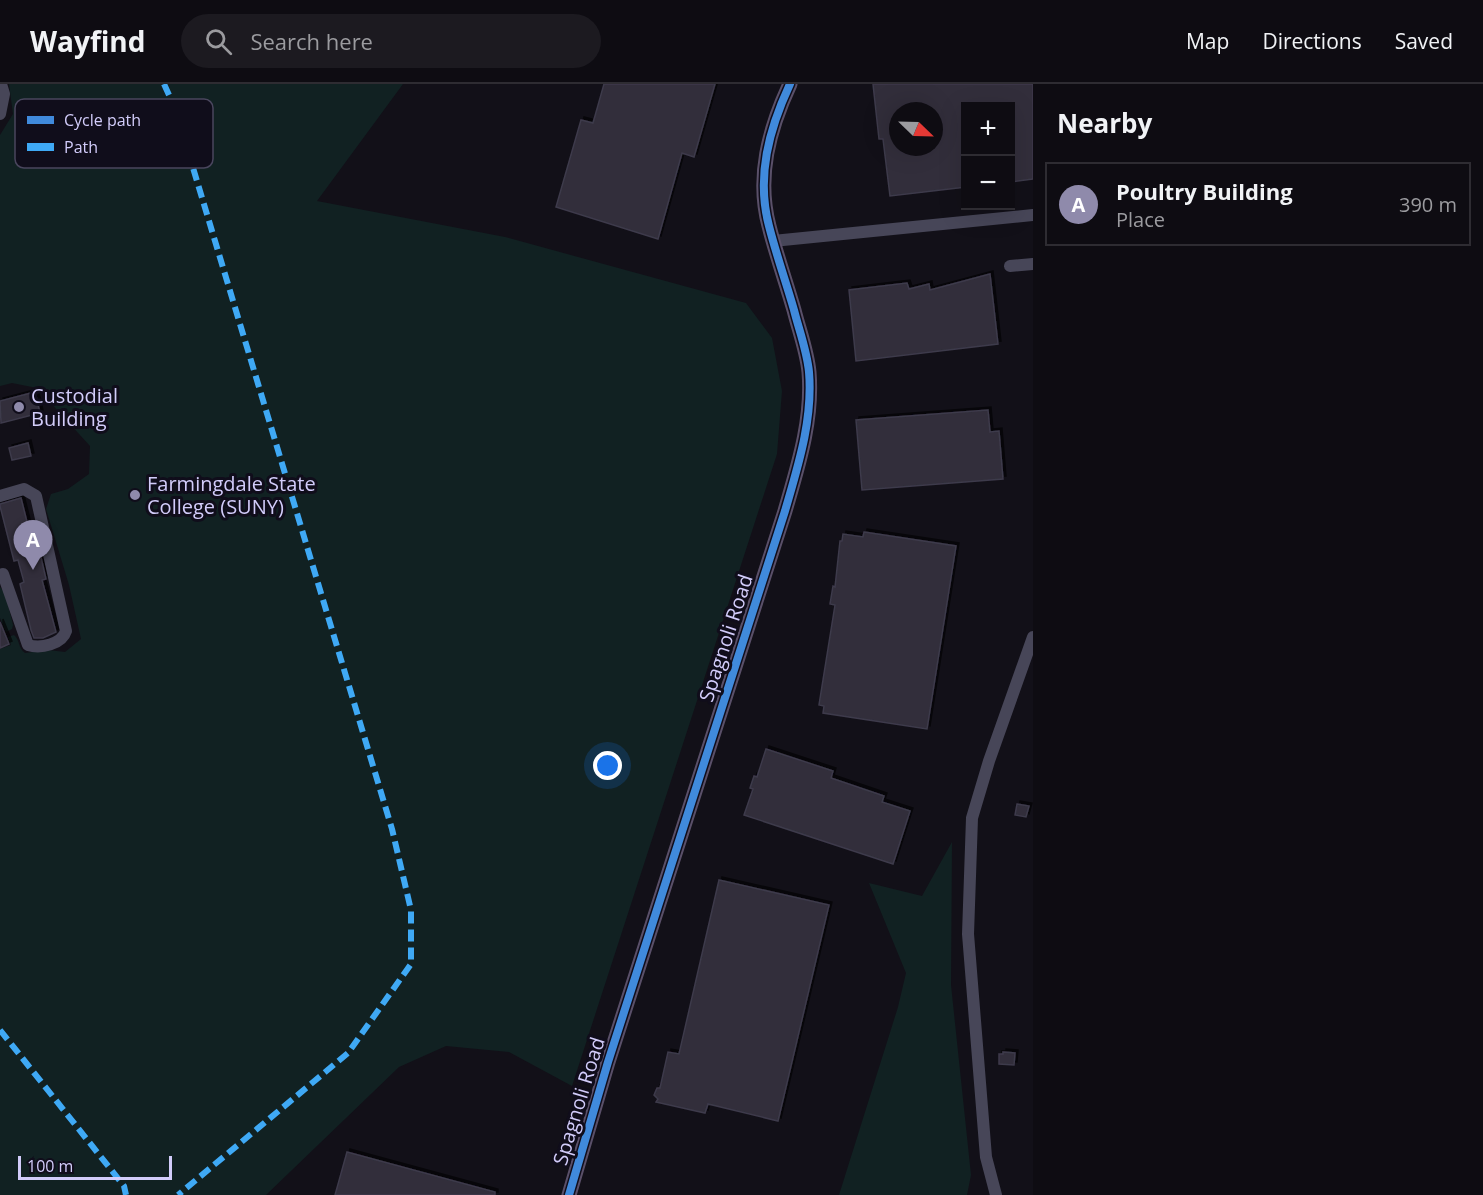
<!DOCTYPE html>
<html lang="en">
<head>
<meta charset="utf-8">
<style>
  body { margin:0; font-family:"Open Sans",sans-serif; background:#1c1a20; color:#f1f3f6 }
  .controls { position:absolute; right:18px; top:18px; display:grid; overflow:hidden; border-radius:0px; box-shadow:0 6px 24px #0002 }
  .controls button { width:54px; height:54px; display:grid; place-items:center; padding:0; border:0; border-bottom:2px solid #2e2c32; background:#0e0c12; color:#f1f3f6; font:30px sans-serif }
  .compass { position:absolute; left:889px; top:18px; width:54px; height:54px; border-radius:50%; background:#0e0c12; box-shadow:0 6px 24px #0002; rotate:113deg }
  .scale { position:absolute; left:18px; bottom:15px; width:154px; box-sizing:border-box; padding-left:6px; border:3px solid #d2ccfa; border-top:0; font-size:16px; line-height:21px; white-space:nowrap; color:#d2ccfa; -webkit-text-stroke:4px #100d1b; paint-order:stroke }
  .you { position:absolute; left:608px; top:682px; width:21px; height:21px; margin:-15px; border:4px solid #fff; border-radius:50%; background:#1a73e8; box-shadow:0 0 0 9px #1a73e833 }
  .badge { display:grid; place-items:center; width:39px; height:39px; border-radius:50%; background:#8f8aab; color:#fff; font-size:20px; font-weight:700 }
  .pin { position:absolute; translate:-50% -50px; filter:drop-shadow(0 2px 3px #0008) }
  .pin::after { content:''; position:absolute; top:32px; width:21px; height:18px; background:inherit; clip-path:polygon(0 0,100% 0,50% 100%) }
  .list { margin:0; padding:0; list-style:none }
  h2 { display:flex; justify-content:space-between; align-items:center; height:78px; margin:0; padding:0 24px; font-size:26px }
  h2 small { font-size:20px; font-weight:400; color:#9b9b9f }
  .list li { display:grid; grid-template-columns:39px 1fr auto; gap:18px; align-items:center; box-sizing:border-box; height:84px; margin:0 12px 12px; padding:0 12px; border:2px solid #2e2c32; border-radius:0px }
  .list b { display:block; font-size:22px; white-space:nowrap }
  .list p { margin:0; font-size:20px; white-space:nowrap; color:#9b9b9f }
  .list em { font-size:20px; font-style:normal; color:#9b9b9f }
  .icon { flex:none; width:33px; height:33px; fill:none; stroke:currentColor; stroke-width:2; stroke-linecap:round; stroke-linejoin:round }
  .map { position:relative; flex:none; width:1033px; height:1111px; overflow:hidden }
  header { display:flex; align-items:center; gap:36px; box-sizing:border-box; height:84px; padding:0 30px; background:#0e0c12; border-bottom:2px solid #2e2c32 }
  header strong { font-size:28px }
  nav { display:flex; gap:33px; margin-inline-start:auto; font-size:21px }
  .search { width:420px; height:54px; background:#1c1a20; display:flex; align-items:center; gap:15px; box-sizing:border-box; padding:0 21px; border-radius:33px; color:#9b9b9f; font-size:22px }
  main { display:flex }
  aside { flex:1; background:#0e0c12 }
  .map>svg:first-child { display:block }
  .green { fill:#112122 }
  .building { fill:#302e3a; stroke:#3e3a4b; stroke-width:1.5; fill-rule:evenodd; filter:url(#shadow) }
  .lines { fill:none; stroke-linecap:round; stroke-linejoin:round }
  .minor { stroke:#474658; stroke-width:12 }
  .major { stroke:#5a5069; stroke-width:15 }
  .quiet { stroke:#3fa9f5; stroke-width:6; stroke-dasharray:12 6; stroke-linecap:butt }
  .cycleway-casing { stroke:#100d1b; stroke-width:11 }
  .cycleway { stroke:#408adc; stroke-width:8 }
  .poi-dot { fill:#8f8aab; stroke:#100d1b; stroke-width:2 }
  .labels { text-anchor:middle; stroke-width:6; stroke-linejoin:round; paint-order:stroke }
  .poi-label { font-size:20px; fill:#d2ccfa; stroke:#100d1b; text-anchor:start }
  .street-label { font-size:20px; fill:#d2ccfa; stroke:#100d1b }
  .key { fill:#100d1b; stroke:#4a465e; stroke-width:1.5 }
  .key-label { font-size:16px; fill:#d2ccfa }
</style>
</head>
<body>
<header>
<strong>Wayfind</strong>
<div class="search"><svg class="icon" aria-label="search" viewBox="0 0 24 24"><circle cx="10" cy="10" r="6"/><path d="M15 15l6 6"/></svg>Search here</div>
<nav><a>Map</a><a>Directions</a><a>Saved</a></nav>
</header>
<main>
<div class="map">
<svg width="1033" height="1111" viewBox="0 0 1033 1111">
  <defs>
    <filter id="shadow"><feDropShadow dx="3" dy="-3" stdDeviation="0" flood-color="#0009"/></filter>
  </defs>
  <rect width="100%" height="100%" fill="#121018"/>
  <g class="green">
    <path d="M 9,0 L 403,0 L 317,117 L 505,153 L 746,219 L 772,254 L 782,307 L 777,370 L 572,1002 L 509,968 L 446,962 L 399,983 L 266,1111 L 0,1111 L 0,565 L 11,561 L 8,553 L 14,551 C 20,556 18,564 25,569 L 48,566 L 65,568 L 81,555 L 69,501 L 46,425 L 51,410 L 68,405 L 89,390 L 90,362 L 37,304 L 12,299 L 0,302 L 0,51 L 13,30 Z"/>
    <polygon points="0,503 5,509 13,541 12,545 6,548 0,534"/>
    <polygon points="952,758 951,901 971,1091 967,1111 839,1111 898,923 906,889 869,799 922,812"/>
  </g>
  <g class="building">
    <polygon points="604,0 715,0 694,73 682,69 658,155 556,123 581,36 593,39"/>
    <path d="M 873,0 L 1033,0 L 1033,95 L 1011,98 L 1011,22 L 966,22 L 966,103 L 890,112 L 883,55 L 879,55 ZM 898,27 L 934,27 L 934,63 L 898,63 Z"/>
    <polygon points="990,190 998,260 856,277 849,206 907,199 909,205 929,200 930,206"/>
    <polygon points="35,308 40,329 1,339 0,317"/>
    <polygon points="988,326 990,348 999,347 1003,395 862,406 856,336"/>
    <polygon points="28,359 31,372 12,376 9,364"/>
    <polygon points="21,414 35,470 40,469 46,495 42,496 56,548 43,554 34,554 31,546 20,500 24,498 18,476 14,477 0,422 0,420"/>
    <polygon points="864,448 956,462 927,645 823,629 824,622 819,621 835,521 830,520 833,502 835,503 840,457 842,457 843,450 863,453"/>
    <polygon points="0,538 9,560 0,564"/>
    <polygon points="766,665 833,687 831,694 884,712 882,718 910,727 893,780 744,731 753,705 750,704 754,692 757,693"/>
    <polygon points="1017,720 1029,722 1026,733 1015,731"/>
    <polygon points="719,796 829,821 778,1037 708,1020 705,1029 656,1018 658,1015 654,1011 657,1004 660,1004 668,968 679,970"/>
    <polygon points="1003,968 1015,969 1014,981 999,980 999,970 1003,970"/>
    <polygon points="347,1068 495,1108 495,1111 335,1111"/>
  </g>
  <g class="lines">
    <g class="minor">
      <polyline points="0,30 4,10 1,0"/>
      <polyline points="773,157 1033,131"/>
      <polyline points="1010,182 1033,180"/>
      <path d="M 0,412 L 24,405 L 36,412 L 66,547 C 62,560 41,565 28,561 L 3,490"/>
      <polyline points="996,1111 986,1073 968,850 972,734 989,677 1033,553"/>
    </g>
    <path class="major" d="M 569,1111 L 608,978 L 785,427 C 798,382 813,336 809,288 C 807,267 799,246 794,226 C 786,198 776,170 769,142 C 756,93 769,45 790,0"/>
    <g class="quiet">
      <polyline points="164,0 175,24 392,745 411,826 411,880 348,969 178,1111"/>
      <polyline points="0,946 124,1102 126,1111"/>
    </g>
    <g class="cycleway-casing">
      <path id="cycleway" d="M 569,1111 L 608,978 L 785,427 C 798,382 813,336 809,288 C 807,267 799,246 794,226 C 786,198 776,170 769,142 C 756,93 769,45 790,0"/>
    </g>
    <use href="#cycleway" class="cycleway"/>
  </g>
  <g class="poi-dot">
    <circle cx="19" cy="323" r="6"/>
    <circle cx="135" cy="411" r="6"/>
  </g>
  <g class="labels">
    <g class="poi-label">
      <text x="31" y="319">Custodial<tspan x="31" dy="23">Building</tspan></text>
      <text x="147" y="407">Farmingdale State<tspan x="147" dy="23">College (SUNY)</tspan></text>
    </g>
    <g class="street-label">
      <text transform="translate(726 554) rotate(-72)" y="7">Spagnoli Road</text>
      <text transform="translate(579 1017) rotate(-73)" y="7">Spagnoli Road</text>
    </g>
  </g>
  <rect x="15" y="15" width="198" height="69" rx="9" class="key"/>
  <rect x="27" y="32" width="27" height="8" fill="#408adc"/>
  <rect x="27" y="59" width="27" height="8" fill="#3fa9f5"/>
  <g class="key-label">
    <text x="64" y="42">Cycle path</text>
    <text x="64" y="69">Path</text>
  </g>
</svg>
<div class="controls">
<button>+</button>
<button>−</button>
</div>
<svg class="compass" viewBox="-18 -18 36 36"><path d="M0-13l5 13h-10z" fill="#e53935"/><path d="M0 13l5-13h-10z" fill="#9b9b9f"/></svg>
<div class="scale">100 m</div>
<div class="you"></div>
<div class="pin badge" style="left:33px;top:486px">A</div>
</div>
<aside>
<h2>Nearby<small></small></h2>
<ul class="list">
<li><span class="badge">A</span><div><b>Poultry Building</b><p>Place</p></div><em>390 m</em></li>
</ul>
</aside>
</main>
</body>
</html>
